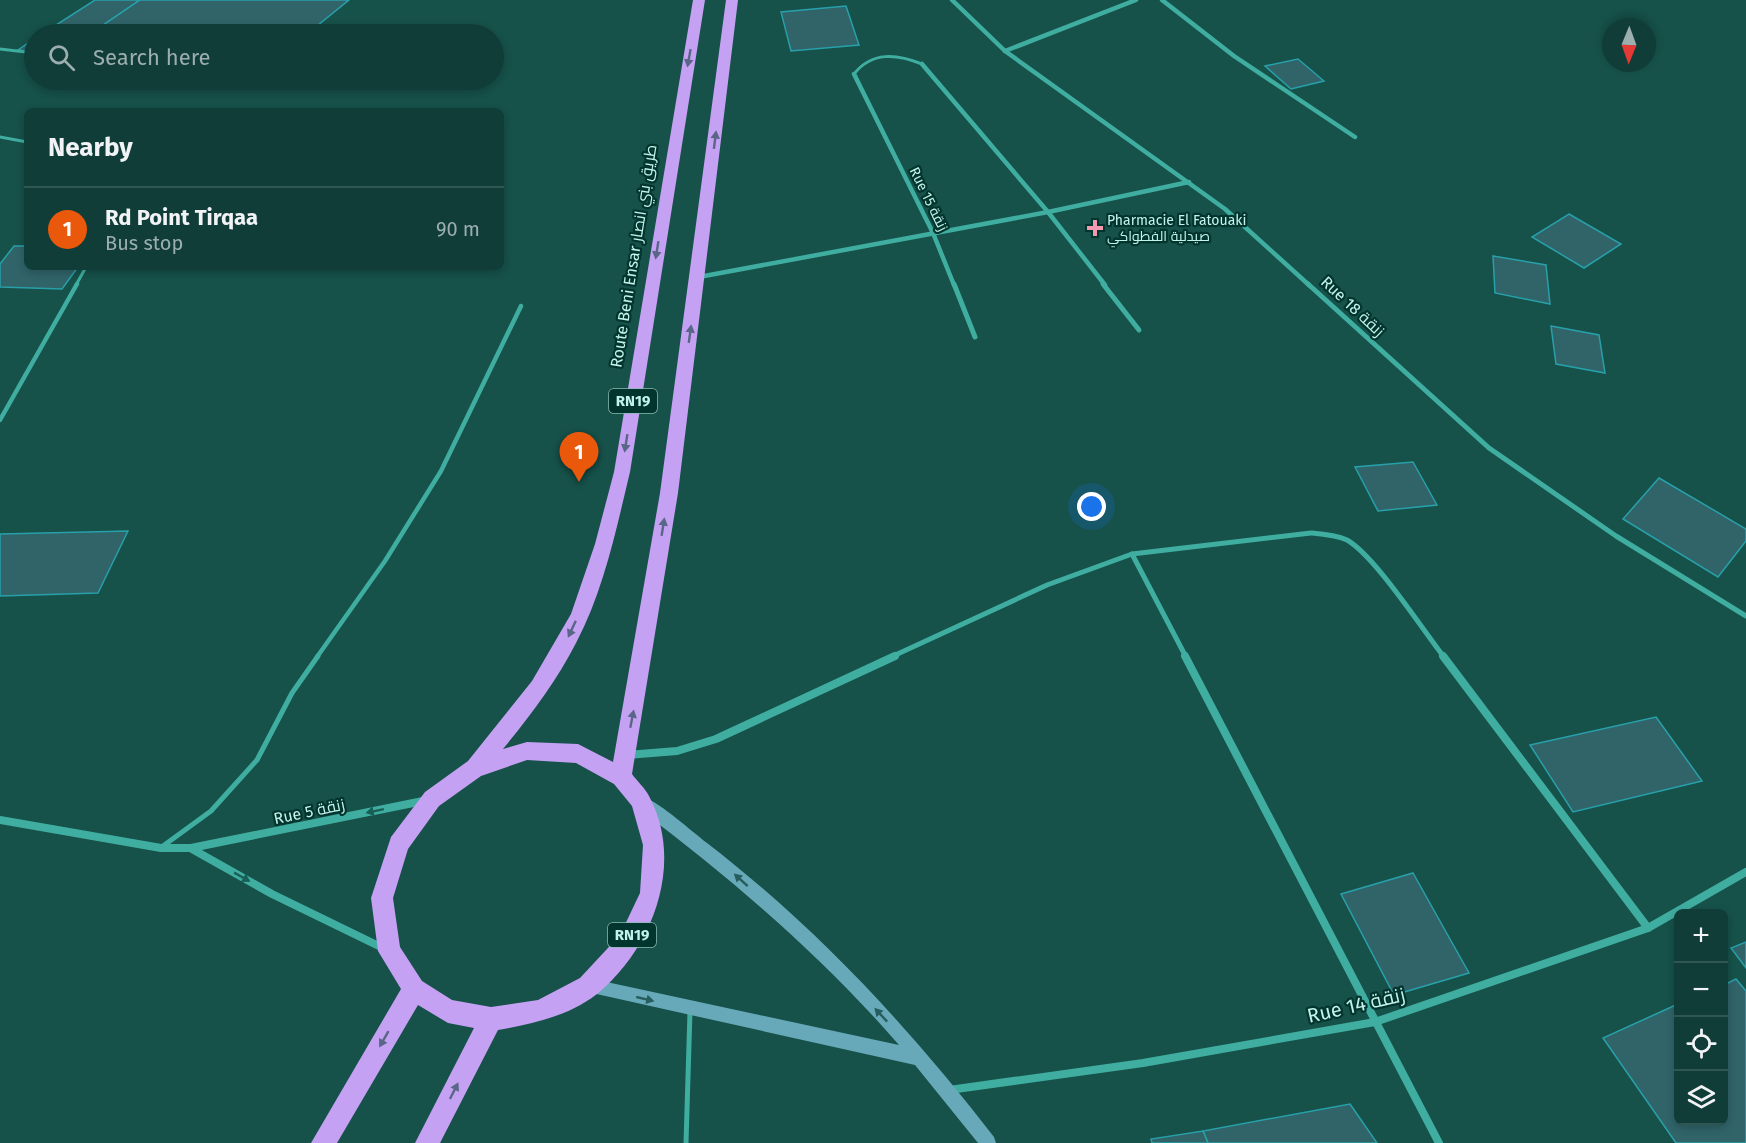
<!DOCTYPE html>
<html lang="en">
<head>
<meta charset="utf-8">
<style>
  body { margin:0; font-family:"Fira Sans",Cairo,sans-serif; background:#1e4843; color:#f1f3f6 }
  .controls { position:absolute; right:18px; bottom:18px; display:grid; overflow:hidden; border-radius:9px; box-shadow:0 3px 9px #0003 }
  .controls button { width:54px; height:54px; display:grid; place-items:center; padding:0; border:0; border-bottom:2px solid #305653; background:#103d38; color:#f1f3f6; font:30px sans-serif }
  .compass { position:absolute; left:1602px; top:18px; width:54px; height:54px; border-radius:50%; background:#103d38; box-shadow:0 3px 9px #0003; rotate:181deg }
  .you { position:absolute; left:1092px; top:507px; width:21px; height:21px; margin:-15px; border:4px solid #fff; border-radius:50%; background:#1a73e8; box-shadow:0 0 0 9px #1a73e833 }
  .badge { display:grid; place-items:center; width:39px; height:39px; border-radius:50%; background:#ea580c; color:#fff; font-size:20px; font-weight:700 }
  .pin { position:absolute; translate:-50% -50px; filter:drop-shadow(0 2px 3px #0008) }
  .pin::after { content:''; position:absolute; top:32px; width:21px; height:18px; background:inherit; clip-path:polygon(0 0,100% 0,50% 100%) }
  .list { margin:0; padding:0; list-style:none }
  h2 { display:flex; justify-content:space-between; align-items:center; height:78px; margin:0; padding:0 24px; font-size:26px }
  h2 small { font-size:20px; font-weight:400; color:#9caeae }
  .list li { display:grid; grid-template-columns:39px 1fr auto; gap:18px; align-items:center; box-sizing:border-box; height:84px; padding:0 24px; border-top:2px solid #305653 }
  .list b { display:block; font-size:22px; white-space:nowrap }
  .list p { margin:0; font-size:20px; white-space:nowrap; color:#9caeae }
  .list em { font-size:20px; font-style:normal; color:#9caeae }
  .icon { flex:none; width:33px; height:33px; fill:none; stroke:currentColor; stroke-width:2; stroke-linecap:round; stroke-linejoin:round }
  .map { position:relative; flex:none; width:1746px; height:1143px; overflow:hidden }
  .search { position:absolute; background:#103d38; box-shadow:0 3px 9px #0003; left:24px; top:24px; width:480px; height:66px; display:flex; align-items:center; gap:15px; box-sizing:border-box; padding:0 21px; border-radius:33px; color:#9caeae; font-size:22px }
  .panel { position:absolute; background:#103d38; box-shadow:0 3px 9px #0003; left:24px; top:108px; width:480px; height:162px; border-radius:9px }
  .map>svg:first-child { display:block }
  .building { fill:#306469; stroke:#28a0aa; stroke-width:1.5 }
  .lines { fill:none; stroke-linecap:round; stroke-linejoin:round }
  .lane-far2 { stroke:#3fada0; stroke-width:3 }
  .lane-far1 { stroke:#3fada0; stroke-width:4.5 }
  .lane { stroke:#3fada0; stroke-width:5 }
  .street-far2 { stroke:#3fada0; stroke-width:4.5 }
  .street-far1 { stroke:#3fada0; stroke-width:5 }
  .street { stroke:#3fada0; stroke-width:8 }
  .secondary { fill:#67a9b9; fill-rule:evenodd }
  .highway { fill:#c5a1f3; fill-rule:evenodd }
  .oneway { fill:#5a6687 }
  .oneway2 { fill:#185f57 }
  .oneway3 { fill:#265e5f }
  .poi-dot { fill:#f29ab0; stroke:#03352f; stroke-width:2 }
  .labels { text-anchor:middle; stroke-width:4.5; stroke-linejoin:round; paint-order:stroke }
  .far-street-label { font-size:14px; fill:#c3f3eb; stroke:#03352f }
  .far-poi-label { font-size:14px; fill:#c3f3eb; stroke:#03352f; text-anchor:start }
  .shield { fill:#03352f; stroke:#89bab3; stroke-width:1.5 }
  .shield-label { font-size:15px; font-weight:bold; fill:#c3f3eb }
  .street-label { font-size:16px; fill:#c3f3eb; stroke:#03352f }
  .near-street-label { font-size:20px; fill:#c3f3eb; stroke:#03352f }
</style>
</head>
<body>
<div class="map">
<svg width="1746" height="1143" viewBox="0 0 1746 1143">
  <rect width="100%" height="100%" fill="#16514a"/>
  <g class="building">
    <polygon points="95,0 140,0 99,28 127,34 42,34"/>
    <polygon points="140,0 349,0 307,34 127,34 99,28"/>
    <polygon points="846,6 859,45 791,51 781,12"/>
    <polygon points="34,39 34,52 18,50"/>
    <polygon points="1298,59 1324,81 1291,89 1265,66"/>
    <polygon points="1569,214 1621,244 1584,268 1532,237"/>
    <polygon points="14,246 27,246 27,267 78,267 62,289 0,287 0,264"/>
    <polygon points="1493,256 1546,265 1550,304 1495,293"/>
    <polygon points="1551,326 1599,335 1605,373 1556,364"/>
    <polygon points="1413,462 1437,505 1378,511 1355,467"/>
    <polygon points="1659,478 1746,529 1746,541 1718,577 1623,519"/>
    <polygon points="128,531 98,593 0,596 0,534"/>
    <polygon points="1656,717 1702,781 1573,812 1530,745"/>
    <polygon points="1413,873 1469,973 1394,995 1341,894"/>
    <polygon points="1746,942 1746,968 1731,948"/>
    <polygon points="1736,979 1746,991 1746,1143 1676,1143 1603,1038 1678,1004 1678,1120 1724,1120 1724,985"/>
    <polygon points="1350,1104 1377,1143 1208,1143 1203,1131"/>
    <polygon points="1203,1131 1208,1143 1152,1143 1151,1139"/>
  </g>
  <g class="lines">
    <g class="lane-far2">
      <polyline points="0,49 34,53"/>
      <path d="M 854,74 C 872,51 897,54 922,64"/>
      <polyline points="0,137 27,142"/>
      <polyline points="76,285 86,267"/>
    </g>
    <g class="lane-far1">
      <polyline points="0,420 77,284"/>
      <polyline points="317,657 385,561 441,471 521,306"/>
    </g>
    <g class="lane">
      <polyline points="163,846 211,811 257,760 292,693 318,656"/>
      <polyline points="686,1143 690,1011"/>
    </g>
    <g class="street-far2">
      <polyline points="952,0 1005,51 1225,209 1309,285"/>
      <polyline points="1162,0 1234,56 1355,137"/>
      <polyline points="1005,51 1136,0"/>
      <polyline points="922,64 1048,212 1105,285"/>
      <polyline points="854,74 933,233 954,285"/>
      <polyline points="699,277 1048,212 1189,182"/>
    </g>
    <g class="street-far1">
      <polyline points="954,284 975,337"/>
      <polyline points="1103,284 1139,330"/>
      <polyline points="1308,284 1489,448 1616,536 1746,616"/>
      <polyline points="1132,554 1186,657"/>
      <path d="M 891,657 L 1047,585 L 1132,554 L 1311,533 C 1323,534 1336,535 1347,540 C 1375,556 1422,629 1444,657"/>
    </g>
    <g class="street">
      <polyline points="1185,656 1439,1143"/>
      <polyline points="1443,656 1648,928"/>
      <polyline points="627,755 677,751 716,739 895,656"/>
      <polyline points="0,820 161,848 191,848 423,801"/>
      <polyline points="192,849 272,894 385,949"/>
      <polyline points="949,1090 1143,1063 1375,1022 1648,928 1746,872"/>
    </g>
    <path class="secondary" d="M 644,797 C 663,805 690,830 707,843 C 816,927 910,1028 994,1137 L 996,1143 L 978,1143 L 915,1065 L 583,991 L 580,986 L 583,981 L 588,978 L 899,1045 C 822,956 733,880 639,809 L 637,804 L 639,799 Z"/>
    <path class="highway" d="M 693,0 L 705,0 L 630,472 C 616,530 604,590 576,643 C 556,682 530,716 503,749 L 527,742 L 578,744 L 613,762 L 660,493 L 726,0 L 738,0 L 678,493 L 632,774 C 637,781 645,788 649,796 C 685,863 653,948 597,994 C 569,1016 532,1024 498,1030 L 440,1143 L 415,1143 L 474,1028 L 448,1023 L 418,1005 L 337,1143 L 311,1143 L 401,989 L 378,951 L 371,898 L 391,837 L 425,792 L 468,761 L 532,681 L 571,614 L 595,544 L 614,472 ZM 527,760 L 576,763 L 614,784 L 632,806 L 643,845 L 640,893 L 620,935 L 580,978 L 538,1000 L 491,1007 L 452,1000 L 422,981 L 400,947 L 393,898 L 408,849 L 439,806 L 481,776 Z"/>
  </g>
  <defs><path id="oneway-solid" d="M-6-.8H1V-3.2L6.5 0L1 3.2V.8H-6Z" transform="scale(1.5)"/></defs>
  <g class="oneway">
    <use href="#oneway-solid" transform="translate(689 58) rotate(100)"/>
    <use href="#oneway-solid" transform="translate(715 140) rotate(-83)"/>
    <use href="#oneway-solid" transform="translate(657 250) rotate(99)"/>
    <use href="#oneway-solid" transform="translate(690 334) rotate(-82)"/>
    <use href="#oneway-solid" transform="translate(626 443) rotate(99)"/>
    <use href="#oneway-solid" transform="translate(663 527) rotate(-81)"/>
    <use href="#oneway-solid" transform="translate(572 629) rotate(115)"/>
    <use href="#oneway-solid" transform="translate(632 719) rotate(-79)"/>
    <use href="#oneway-solid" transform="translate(384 1039) rotate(120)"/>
    <use href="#oneway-solid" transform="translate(454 1091) rotate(-63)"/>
  </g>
  <g class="oneway2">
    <use href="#oneway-solid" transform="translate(375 811) rotate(168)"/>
    <use href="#oneway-solid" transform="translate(242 877) rotate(29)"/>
  </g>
  <g class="oneway3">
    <use href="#oneway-solid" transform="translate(741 880) rotate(-138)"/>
    <use href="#oneway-solid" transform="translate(645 999) rotate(13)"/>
    <use href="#oneway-solid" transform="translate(881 1015) rotate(-133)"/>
  </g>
  <path class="poi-dot" d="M1092 219h6v6h6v6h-6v6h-6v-6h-6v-6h6z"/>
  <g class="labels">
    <g class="far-street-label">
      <text transform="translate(929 199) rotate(64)" y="5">Rue 15 زنقة</text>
    </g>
    <g class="far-poi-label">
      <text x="1107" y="225">Pharmacie El Fatouaki<tspan x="1107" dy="16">صيدلية الفطواكي</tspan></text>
    </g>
    <g class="shield">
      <rect x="609" y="389" width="48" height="24" rx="4.5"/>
      <rect x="608" y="923" width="48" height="24" rx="4.5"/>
    </g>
    <g class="shield-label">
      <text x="633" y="406">RN19</text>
      <text x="632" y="940">RN19</text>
    </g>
    <g class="street-label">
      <text transform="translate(633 256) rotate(-81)" y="6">Route Beni Ensar طريق بني انصار</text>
      <text transform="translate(1353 306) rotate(43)" y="6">Rue 18 زنقة</text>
      <text transform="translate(309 811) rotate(-12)" y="6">Rue 5 زنقة</text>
    </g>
    <g class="near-street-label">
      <text transform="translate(1356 1005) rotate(-13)" y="7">Rue 14 زنقة</text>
    </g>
  </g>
</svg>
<div class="controls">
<button>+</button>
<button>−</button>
<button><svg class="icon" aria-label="locate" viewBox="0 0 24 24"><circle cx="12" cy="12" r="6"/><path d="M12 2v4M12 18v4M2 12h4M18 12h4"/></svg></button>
<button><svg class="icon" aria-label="layers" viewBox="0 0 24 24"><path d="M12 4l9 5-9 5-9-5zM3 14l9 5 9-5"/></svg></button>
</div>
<svg class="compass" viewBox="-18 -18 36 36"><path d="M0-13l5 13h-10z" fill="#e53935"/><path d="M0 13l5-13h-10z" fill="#9caeae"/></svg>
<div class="you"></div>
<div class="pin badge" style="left:579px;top:482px">1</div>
<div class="search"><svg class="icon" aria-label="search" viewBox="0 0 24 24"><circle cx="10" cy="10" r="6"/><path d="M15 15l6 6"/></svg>Search here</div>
<section class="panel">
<h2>Nearby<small></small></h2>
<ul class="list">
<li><span class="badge">1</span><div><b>Rd Point Tirqaa</b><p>Bus stop</p></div><em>90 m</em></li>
</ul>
</section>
</div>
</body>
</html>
